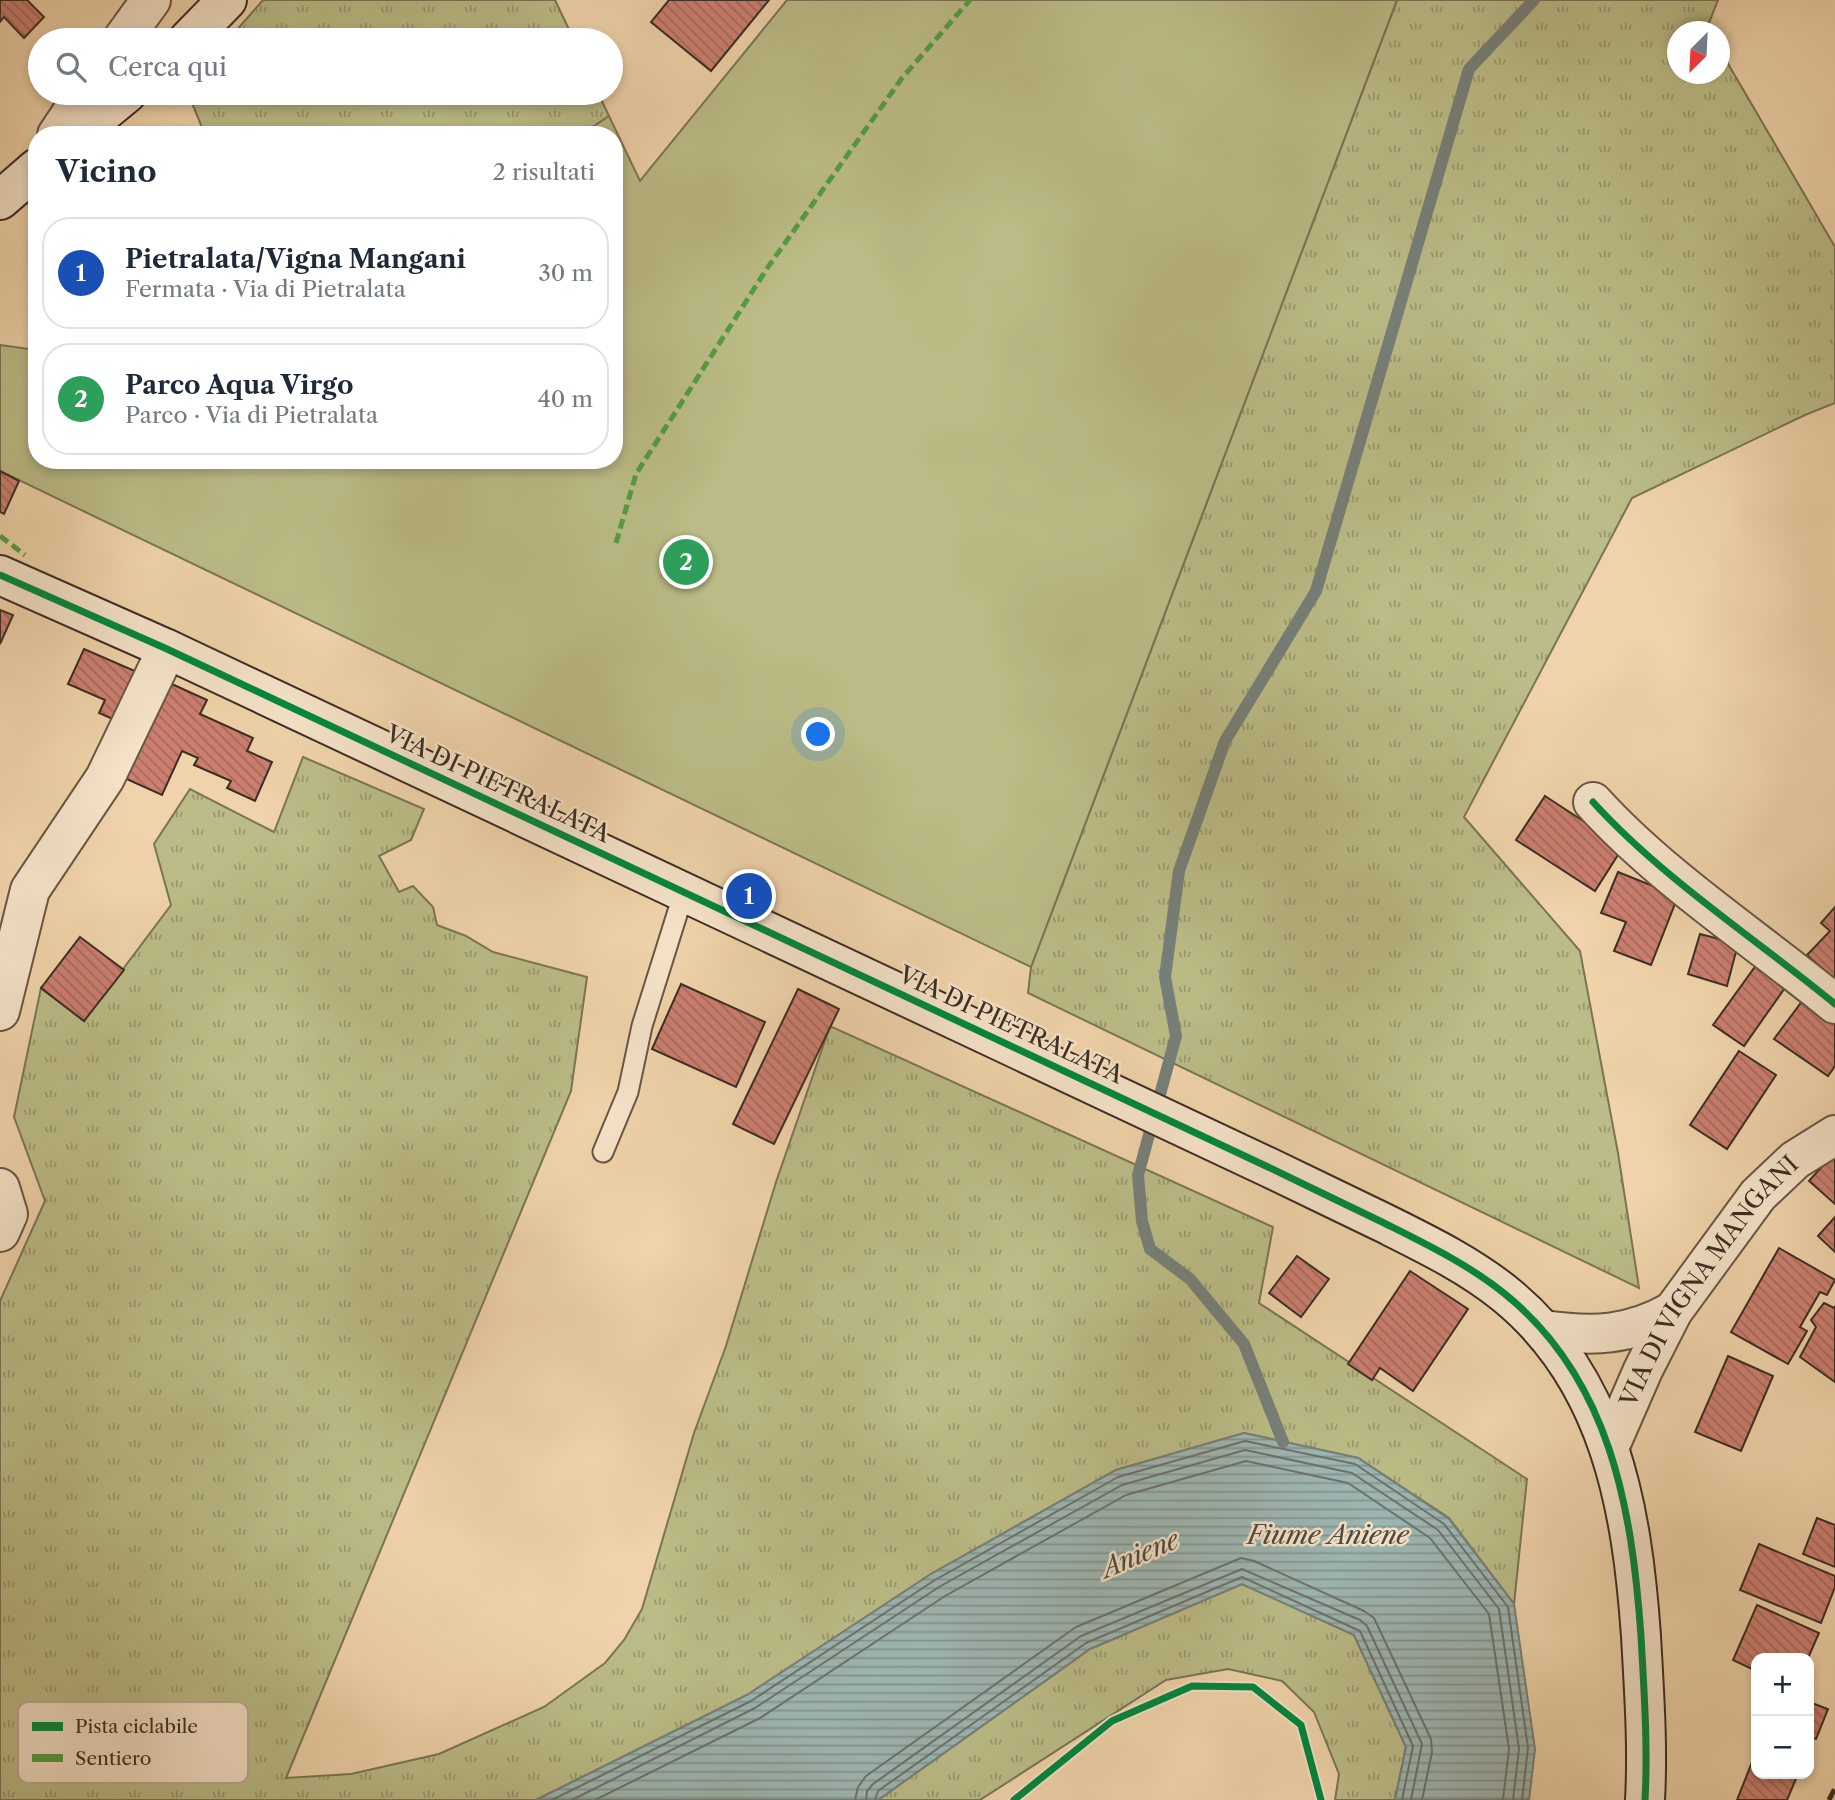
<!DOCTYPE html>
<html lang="it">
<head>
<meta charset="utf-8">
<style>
  body { margin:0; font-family:"Libre Caslon Text",serif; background:#f2f2f3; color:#1f2937 }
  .controls { position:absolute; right:21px; bottom:21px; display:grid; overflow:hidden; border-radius:14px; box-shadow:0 4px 10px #0003 }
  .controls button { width:63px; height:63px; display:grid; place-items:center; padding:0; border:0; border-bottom:2px solid #e0e1e3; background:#fff; color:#1f2937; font:35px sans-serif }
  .compass { position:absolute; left:1667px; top:21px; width:63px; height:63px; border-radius:50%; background:#fff; box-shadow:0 4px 10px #0003; rotate:204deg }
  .you { position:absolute; left:819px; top:735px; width:24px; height:24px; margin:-18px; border:5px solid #fff; border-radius:50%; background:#1a73e8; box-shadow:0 0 0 10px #1a73e833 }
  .badge { display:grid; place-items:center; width:46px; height:46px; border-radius:50%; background:#8f2418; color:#fff; font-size:23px; font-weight:700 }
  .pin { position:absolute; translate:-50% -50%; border:4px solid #fff; box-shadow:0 2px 7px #0006 }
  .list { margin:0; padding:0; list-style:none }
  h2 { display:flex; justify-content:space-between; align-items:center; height:91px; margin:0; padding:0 28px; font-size:30px }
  h2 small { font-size:23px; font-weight:400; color:#747a83 }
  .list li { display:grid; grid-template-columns:46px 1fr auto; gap:21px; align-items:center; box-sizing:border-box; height:112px; margin:0 14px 14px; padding:0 14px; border:2px solid #e0e1e3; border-radius:28px }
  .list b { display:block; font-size:26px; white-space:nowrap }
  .list p { margin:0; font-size:23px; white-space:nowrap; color:#747a83 }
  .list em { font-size:23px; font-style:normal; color:#747a83 }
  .icon { flex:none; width:38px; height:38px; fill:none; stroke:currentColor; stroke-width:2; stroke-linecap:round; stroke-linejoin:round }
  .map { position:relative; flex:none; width:1835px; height:1800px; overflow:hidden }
  .search { position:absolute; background:#fff; box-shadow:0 4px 10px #0003; left:28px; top:28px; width:595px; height:77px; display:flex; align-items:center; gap:18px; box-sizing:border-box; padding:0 24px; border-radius:38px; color:#747a83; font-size:26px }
  .panel { position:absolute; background:#fff; box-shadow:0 4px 10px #0003; left:28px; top:126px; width:595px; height:343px; border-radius:28px }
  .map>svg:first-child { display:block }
  .grass { fill:url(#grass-tufts); stroke:#7b7555; stroke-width:2 }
  .park { fill:#bbbc87; stroke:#7b7555; stroke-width:2 }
  .water { fill:url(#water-rules); stroke:#768079; stroke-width:2 }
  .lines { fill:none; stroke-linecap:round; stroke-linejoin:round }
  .shore { stroke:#6c726a; stroke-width:2 }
  .stream { stroke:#768079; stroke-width:12 }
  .building { fill:url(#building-back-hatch); stroke:#3b2e23; stroke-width:2 }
  .lane-casing { stroke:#685745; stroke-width:23 }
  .street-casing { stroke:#685745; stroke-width:42 }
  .secondary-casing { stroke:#3b2e23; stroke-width:42 }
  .lane { stroke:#f5e2c8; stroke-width:19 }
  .street { stroke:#f5e2c8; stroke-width:38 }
  .secondary { stroke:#f5e2c8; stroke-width:38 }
  .rail { stroke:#3b2e23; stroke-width:5; stroke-dasharray:12 12; stroke-linecap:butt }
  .quiet { stroke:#529d40; stroke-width:5; stroke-dasharray:10 5; stroke-linecap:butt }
  .cycleway-casing { stroke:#f5e2c8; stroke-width:11 }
  .cycleway { stroke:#00873e; stroke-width:7 }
  .labels { text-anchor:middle; stroke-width:5; stroke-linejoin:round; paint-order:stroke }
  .street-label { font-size:24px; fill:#3b2e23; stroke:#f5e2c8 }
  .water-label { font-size:26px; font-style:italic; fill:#4f4940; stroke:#f5e2c8 }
  .key { fill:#f5e2c8; stroke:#bdac96; stroke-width:2 }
  .key-label { font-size:19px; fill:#3b2e23 }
</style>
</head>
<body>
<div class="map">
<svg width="1835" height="1800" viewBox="0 0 1835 1800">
  <defs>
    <pattern id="grass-tufts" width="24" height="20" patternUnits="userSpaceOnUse" patternTransform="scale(1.75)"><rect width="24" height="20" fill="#bbbc87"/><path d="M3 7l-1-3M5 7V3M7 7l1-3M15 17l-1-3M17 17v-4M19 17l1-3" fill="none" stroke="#99996e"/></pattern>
    <pattern id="water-rules" width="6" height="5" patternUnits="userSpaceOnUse" patternTransform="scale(1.75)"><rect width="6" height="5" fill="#9db6b2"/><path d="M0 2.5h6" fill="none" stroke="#819490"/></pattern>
    <pattern id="building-back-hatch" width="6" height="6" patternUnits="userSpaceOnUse" patternTransform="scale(1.75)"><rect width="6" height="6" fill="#cc7f71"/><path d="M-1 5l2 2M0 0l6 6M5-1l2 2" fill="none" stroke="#a7685c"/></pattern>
  </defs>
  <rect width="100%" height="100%" fill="#f0d3aa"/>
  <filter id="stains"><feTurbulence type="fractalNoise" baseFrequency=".00286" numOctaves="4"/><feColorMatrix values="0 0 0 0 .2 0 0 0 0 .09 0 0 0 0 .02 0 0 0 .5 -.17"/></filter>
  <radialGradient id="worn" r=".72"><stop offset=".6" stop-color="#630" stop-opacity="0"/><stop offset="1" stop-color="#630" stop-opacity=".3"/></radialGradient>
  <g class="grass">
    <polygon points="263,0 555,0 574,40 228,40"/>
    <polygon points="1397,0 1718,0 1707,28 1709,31 1678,32 1678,74 1720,74 1720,50 1835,247 1835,403 1805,415 1632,498 1464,817 1580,951 1618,1153 1639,1288 1028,993 1031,967"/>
    <polygon points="188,93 598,93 609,116 581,135 205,135"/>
    <polygon points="303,757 424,809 411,840 379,856 399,892 413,886 433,907 437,925 466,936 493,952 587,977 571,1091 286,1778 351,1774 439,1754 544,1707 605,1663 624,1640 642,1609 694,1433 726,1346 776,1182 830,1026 1273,1227 1259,1303 1527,1479 1514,1604 1449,1518 1358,1458 1244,1433 1116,1470 931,1574 747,1695 536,1800 0,1800 0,1301 45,1201 14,1117 41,988 84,1021 171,905 154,844 190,789 274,832"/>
    <polygon points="1242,1584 1354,1635 1406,1747 1395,1800 1335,1800 1339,1774 1314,1712 1282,1681 1228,1669 1166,1680 980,1800 878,1800 1090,1649"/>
  </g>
  <polygon class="park" points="787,0 1397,0 1031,967 0,471 0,345 37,350 37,460 614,460 614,135 581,135 609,116 640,181"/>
  <polygon class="water" points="1244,1433 1358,1458 1449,1519 1514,1604 1535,1749 1529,1800 1395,1800 1406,1747 1354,1635 1242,1584 1090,1649 878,1800 536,1800 747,1695 931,1574 1116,1470"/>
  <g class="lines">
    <g class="shore">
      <polyline points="552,1800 751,1701 935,1580 1118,1477 1245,1441 1355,1464 1444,1524 1508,1607 1528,1748 1522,1800"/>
      <polyline points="572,1800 755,1708 939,1587 1122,1485 1245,1450 1352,1473 1438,1530 1499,1609 1519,1749 1513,1800"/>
      <polyline points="595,1800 760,1718 945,1596 1126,1495 1246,1461 1348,1483 1430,1538 1489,1614 1509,1749 1503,1800"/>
      <polyline points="855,1800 858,1787 866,1776 1076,1627 1241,1558 1254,1561 1364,1611 1374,1618 1431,1739 1432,1752 1422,1800"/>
      <polyline points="866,1800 867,1791 873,1784 1081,1636 1242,1569 1360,1620 1367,1626 1422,1744 1411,1800"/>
      <polyline points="875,1800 878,1791 1086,1643 1242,1577 1360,1631 1413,1746 1402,1800"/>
    </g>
    <polyline class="stream" points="1283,1442 1244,1344 1190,1279 1150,1249 1142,1221 1138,1175 1176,1036 1165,977 1179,871 1225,741 1316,591 1469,69 1534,0"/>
  </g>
  <g class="building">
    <polygon points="0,0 27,0 44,17 24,38 4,17 0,22"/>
    <polygon points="669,0 769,0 711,71 651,22"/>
    <polygon points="0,471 19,481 4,514 0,512"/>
    <polygon points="0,610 13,615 0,644"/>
    <polygon points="84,649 137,672 115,720 99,713 105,700 68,684"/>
    <polygon points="163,680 207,700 200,714 253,738 247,751 272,762 255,801 227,788 231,781 194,765 198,758 182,751 162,795 120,776"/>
    <polygon points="1545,796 1623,847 1595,891 1516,840"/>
    <polygon points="1618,872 1678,896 1651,965 1614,951 1626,922 1601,913"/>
    <polygon points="1835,907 1835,980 1807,955 1830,931 1821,923"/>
    <polygon points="1700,934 1738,944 1727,986 1688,974"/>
    <polygon points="80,937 124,970 84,1021 41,988"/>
    <polygon points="1757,964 1787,985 1744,1046 1713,1025"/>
    <polygon points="681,984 765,1022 736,1087 652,1049"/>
    <polygon points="798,989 839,1009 774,1144 733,1124"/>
    <polygon points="1803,1000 1835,1023 1835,1066 1828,1076 1774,1039"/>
    <polygon points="1739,1051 1776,1075 1727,1149 1690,1125"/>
    <polygon points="1835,1152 1835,1204 1809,1181"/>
    <polygon points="1835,1217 1835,1252 1818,1236"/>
    <polygon points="1779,1248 1835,1280 1827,1295 1820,1292 1800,1327 1807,1331 1788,1364 1731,1332"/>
    <polygon points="1297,1256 1329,1279 1301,1317 1269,1293"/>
    <polygon points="1410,1271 1468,1309 1413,1391 1380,1368 1372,1380 1348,1364"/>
    <polygon points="1824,1303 1834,1308 1835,1306 1835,1382 1800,1357 1816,1327 1811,1320"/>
    <polygon points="1728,1356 1773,1376 1741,1451 1695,1432"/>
    <polygon points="1817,1518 1835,1525 1835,1567 1803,1554"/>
    <polygon points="1759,1544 1835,1576 1835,1587 1821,1623 1740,1590"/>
    <polygon points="1757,1605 1819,1633 1808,1658 1774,1658 1769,1656 1768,1658 1756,1658 1756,1671 1733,1660"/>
    <polygon points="1809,1702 1828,1709 1816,1739 1809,1736"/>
    <polygon points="1756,1752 1756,1774 1798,1774 1787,1800 1737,1800"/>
  </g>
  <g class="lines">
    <g class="lane-casing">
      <polyline id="lane" points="603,1152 628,1092 642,1026 684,892"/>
    </g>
    <g class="street-casing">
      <g id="street">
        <polyline points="122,40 151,0"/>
        <polyline points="57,135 85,93"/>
        <path d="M 1593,802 C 1662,878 1756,939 1835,1004"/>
        <polyline points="0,1011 30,890 105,778 167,649"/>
        <polyline points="0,1188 8,1214 0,1232"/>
        <path d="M 1544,1330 C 1593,1337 1629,1336 1673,1311"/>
        <path id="s1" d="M 1609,1448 L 1643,1370 L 1673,1311 L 1758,1195 L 1795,1160 L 1835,1135"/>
      </g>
    </g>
    <g class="secondary-casing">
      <g id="secondary">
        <polyline points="188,40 227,0"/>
        <polyline points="76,135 127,93"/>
        <polyline points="0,200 37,168"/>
        <path d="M 0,575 L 167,649 L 1268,1167 C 1306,1185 1344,1204 1382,1222 C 1424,1243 1468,1264 1505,1294 C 1610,1379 1632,1508 1641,1636 C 1644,1691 1648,1745 1645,1800"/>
      </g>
    </g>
    <use href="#lane" class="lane"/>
    <use href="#street" class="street"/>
    <use href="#secondary" class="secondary"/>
    <polyline class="rail" points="1829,1800 1835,1788"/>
    <g class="quiet">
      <polyline points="0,536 25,555"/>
      <polyline points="616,543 636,474 768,267 902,78 970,0"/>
    </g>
    <g class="cycleway-casing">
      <g id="cycleway">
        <path d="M 0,575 L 167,649 L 1268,1167 C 1306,1185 1344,1204 1382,1222 C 1424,1243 1468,1264 1505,1294 C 1610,1379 1632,1508 1641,1636 C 1644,1691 1648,1745 1645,1800"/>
        <path d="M 1593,802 C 1662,878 1756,939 1835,1004"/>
        <polyline points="1014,1800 1112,1721 1192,1686 1253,1687 1301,1725 1321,1800"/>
      </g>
    </g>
    <use href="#cycleway" class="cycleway"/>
  </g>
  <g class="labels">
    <g class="street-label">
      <text transform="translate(498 784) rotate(25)" y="8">VIA DI PIETRALATA</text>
      <text transform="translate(1011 1025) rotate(25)" y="8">VIA DI PIETRALATA</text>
      <text dy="8" stroke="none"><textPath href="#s1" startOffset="196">VIA DI VIGNA MANGANI</textPath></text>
    </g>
    <g class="water-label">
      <text x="1328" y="1544">Fiume Aniene</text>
      <text transform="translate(1140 1554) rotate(-23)" y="9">Aniene</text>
    </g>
  </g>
  <rect x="18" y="1702" width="230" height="81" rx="10" class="key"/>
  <rect x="32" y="1722" width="31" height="9" fill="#00873e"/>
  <rect x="32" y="1754" width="31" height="8" fill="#529d40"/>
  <g class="key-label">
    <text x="75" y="1733">Pista ciclabile</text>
    <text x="75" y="1765">Sentiero</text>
  </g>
  <rect width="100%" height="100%" filter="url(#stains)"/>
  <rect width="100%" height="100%" fill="url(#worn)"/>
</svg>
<div class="controls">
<button>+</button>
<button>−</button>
</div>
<svg class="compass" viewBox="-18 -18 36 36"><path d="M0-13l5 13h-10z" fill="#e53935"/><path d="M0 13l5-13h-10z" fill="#747a83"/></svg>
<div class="you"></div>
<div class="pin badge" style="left:749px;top:896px;background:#1a4fb4">1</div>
<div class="pin badge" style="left:686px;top:562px;background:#2e9e5b">2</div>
<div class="search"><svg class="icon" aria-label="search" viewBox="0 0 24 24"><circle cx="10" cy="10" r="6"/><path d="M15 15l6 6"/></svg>Cerca qui</div>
<section class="panel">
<h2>Vicino<small>2 risultati</small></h2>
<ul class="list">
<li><span class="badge" style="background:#1a4fb4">1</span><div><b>Pietralata/Vigna Mangani</b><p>Fermata · Via di Pietralata</p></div><em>30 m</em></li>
<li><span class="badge" style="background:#2e9e5b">2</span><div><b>Parco Aqua Virgo</b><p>Parco · Via di Pietralata</p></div><em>40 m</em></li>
</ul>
</section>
</div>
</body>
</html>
